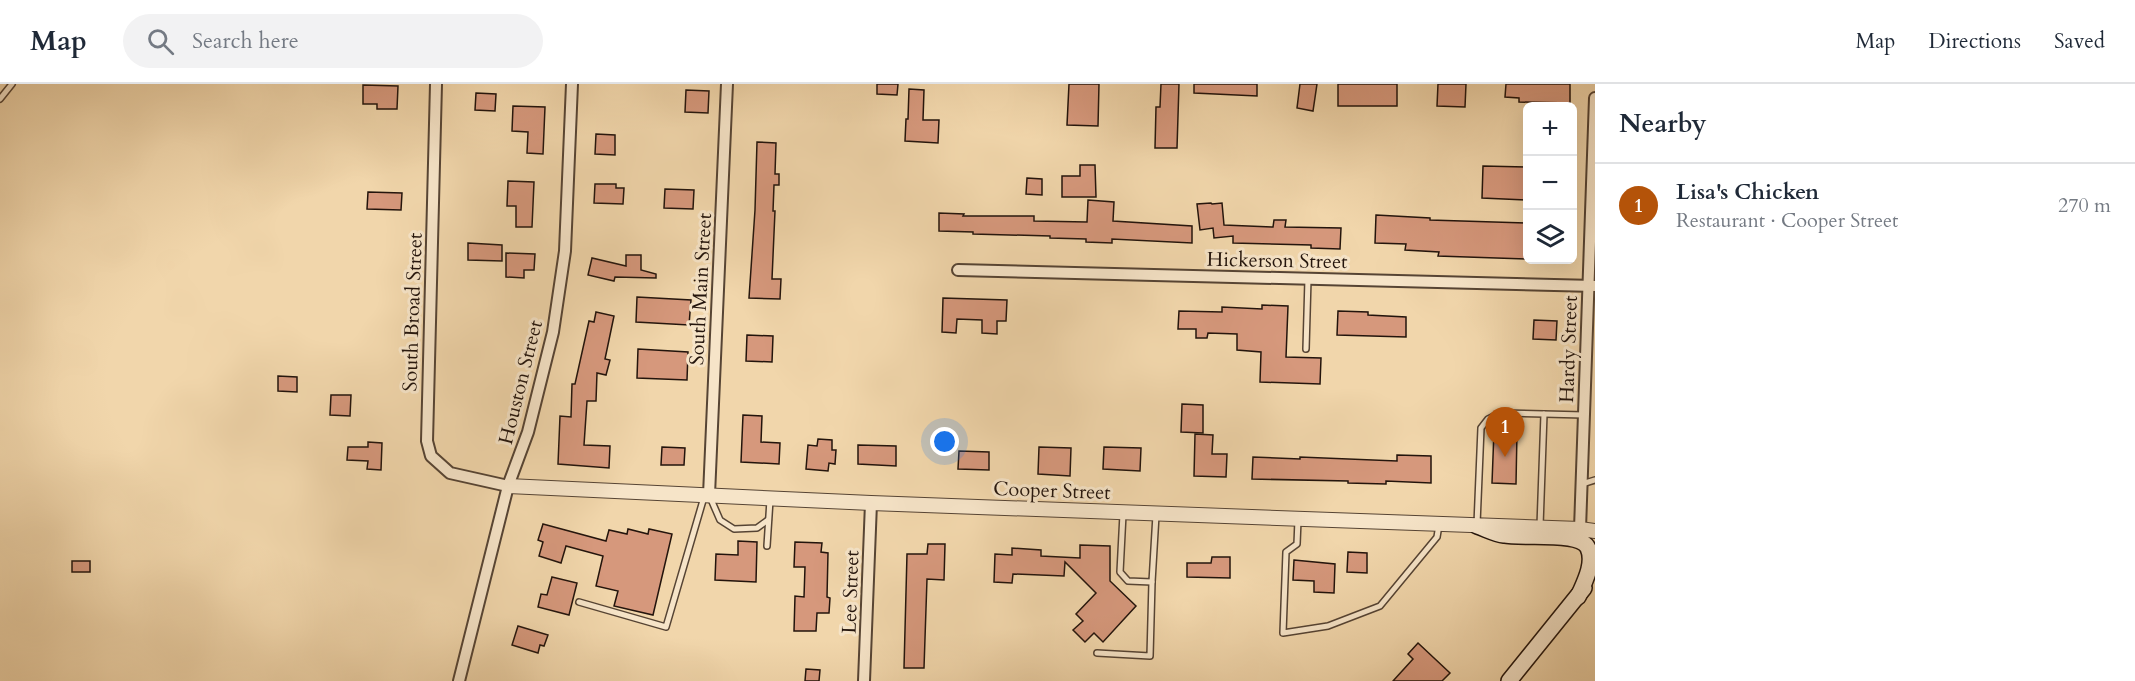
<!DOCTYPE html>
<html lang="en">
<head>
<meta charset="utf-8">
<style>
  body { margin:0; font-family:Cardo,serif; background:#f2f2f3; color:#1f2937 }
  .controls { position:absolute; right:18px; top:18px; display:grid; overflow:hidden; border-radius:9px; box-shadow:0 6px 24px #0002 }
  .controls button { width:54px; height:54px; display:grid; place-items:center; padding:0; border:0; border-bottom:2px solid #e0e1e3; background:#fff; color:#1f2937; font:30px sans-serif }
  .you { position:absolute; left:945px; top:358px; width:21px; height:21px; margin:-15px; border:4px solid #fff; border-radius:50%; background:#1a73e8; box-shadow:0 0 0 9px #1a73e833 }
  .badge { display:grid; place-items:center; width:39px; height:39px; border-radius:50%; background:#b45309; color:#fff; font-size:20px; font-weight:700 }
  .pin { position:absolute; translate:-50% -50px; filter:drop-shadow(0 2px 3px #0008) }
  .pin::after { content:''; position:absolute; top:32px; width:21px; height:18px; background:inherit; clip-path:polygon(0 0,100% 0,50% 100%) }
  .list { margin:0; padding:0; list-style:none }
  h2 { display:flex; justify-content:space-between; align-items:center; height:78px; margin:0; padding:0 24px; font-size:26px }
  h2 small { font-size:20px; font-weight:400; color:#747a83 }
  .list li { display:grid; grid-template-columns:39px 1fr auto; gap:18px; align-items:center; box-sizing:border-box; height:84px; padding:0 24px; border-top:2px solid #e0e1e3 }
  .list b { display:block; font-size:22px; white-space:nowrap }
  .list p { margin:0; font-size:20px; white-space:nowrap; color:#747a83 }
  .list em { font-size:20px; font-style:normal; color:#747a83 }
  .icon { flex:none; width:33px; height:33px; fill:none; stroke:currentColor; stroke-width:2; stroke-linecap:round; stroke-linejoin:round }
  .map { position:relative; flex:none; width:1595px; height:597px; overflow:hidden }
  header { display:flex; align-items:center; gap:36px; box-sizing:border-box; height:84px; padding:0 30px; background:#fff; border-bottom:2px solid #e0e1e3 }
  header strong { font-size:28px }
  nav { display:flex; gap:33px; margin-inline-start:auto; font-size:21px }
  .search { width:420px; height:54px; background:#f2f2f3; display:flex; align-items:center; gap:15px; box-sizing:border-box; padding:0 21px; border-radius:33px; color:#747a83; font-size:22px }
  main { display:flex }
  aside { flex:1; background:#fff }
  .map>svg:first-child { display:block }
  .building { fill:#d6987c; stroke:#23140c; stroke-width:1.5 }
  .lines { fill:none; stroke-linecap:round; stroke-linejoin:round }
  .service-casing { stroke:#564434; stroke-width:8 }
  .minor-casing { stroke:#564434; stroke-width:14 }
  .tertiary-casing { stroke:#564434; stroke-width:16 }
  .secondary-casing { stroke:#23140c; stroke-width:18 }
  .service { stroke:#f6e4c8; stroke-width:5 }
  .minor { stroke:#f6e4c8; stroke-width:10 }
  .tertiary { stroke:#f6e4c8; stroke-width:14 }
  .secondary { stroke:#f6e4c8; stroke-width:15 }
  .labels { text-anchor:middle; stroke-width:6; stroke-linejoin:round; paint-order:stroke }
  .street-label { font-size:20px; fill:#23140c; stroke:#f6e4c8 }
</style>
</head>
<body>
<header>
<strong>Map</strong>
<div class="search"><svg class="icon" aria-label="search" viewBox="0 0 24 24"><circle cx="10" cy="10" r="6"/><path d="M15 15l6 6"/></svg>Search here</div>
<nav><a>Map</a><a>Directions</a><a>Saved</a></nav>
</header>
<main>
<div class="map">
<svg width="1595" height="597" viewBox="0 0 1595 597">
  <rect width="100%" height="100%" fill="#f1d6ab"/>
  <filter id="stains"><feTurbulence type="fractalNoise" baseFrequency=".00333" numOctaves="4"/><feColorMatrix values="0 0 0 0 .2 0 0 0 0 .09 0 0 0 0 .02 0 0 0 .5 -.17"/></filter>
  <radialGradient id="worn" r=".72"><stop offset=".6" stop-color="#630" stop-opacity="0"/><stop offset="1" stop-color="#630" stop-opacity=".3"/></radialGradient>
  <g class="building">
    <polygon points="877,0 898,0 897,11 877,10"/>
    <polygon points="1069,0 1099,0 1098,42 1067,41"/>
    <polygon points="1161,0 1179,0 1177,64 1155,64 1156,23 1160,23"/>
    <polygon points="1194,0 1257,0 1257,12 1194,9"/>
    <polygon points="1300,0 1317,0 1313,27 1297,24"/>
    <rect x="1338" y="0" width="59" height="22"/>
    <polygon points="1438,0 1466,0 1465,23 1437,22"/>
    <polygon points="1506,0 1570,0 1570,19 1519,18 1519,14 1505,13"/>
    <polygon points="363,1 398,2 397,25 377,25 377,20 363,20"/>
    <polygon points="909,5 924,6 923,36 939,36 938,59 905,57 906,35 908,35"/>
    <polygon points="686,6 709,7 708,29 685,28"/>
    <polygon points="476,9 496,10 495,27 475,26"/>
    <polygon points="513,22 545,23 543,70 527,69 528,48 512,47"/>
    <polygon points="596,50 615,51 615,71 595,70"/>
    <polygon points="757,58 776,59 775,90 779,90 779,101 774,101 773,127 775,127 772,195 781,195 780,215 749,214 755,126"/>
    <polygon points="1080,81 1095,81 1096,113 1062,113 1062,92 1080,92"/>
    <polygon points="1483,82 1527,83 1527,116 1482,114"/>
    <polygon points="1027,94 1042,95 1042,111 1026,110"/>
    <polygon points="508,97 534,98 532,143 516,143 516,122 507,122"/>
    <polygon points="595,100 616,100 616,104 624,104 623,120 594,119"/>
    <polygon points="665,105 694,106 693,125 664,124"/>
    <polygon points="368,108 402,109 401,126 367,125"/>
    <polygon points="1088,116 1114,118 1113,137 1192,142 1192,159 1112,155 1112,159 1086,158 1086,155 1050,154 1050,152 973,150 973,148 939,147 939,129 964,130 963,132 1034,132 1034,137 1087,138"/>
    <polygon points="1211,119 1212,120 1222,119 1224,141 1273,143 1274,136 1286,136 1285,143 1341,144 1340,165 1311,164 1311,161 1233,159 1233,152 1214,154 1213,144 1200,146 1197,120"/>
    <polygon points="1376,131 1430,134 1430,136 1527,139 1527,175 1438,172 1439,168 1405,166 1406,160 1375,159"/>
    <polygon points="468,159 502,161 502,177 468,176"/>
    <polygon points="506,169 535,170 534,186 524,186 524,194 506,193"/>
    <polygon points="626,171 641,171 641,186 656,190 656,194 615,193 614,197 588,191 592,174 626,182"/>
    <polygon points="637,213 691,216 689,241 636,238"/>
    <polygon points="943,214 1007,216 1006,237 997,237 997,250 982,249 982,236 957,235 956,249 942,248"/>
    <polygon points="1262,221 1288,222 1286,273 1321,274 1320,300 1260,298 1261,268 1237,266 1237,250 1208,249 1207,254 1196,254 1196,245 1178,245 1179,227 1222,228 1222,223 1262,225"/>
    <polygon points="1338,227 1368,228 1368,231 1406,233 1406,253 1337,251"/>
    <polygon points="596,228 614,232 605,275 610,276 606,291 597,289 596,317 587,317 584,361 610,362 609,384 558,380 560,332 571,333 572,300 575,300 589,237 594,238"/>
    <polygon points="1534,236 1557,237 1556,256 1533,255"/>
    <polygon points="747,251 773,252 772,278 746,277"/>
    <polygon points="638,265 688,268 687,296 637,294"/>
    <polygon points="278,292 297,293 297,308 278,307"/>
    <polygon points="331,311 351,311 350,332 330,331"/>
    <polygon points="1182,320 1203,321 1203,349 1181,348"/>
    <polygon points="743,331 762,332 761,358 780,359 779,380 741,378"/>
    <polygon points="1494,347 1517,348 1516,400 1492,399"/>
    <polygon points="1195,350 1213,351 1212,370 1227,370 1226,393 1194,392"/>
    <polygon points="818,355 832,356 832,366 836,366 835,380 829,379 828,387 806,385 808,361 817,362"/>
    <polygon points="368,358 382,359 381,386 367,385 368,377 347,376 348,363 368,363"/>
    <polygon points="858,361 896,362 896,382 858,380"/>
    <polygon points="662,363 685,364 684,381 661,381"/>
    <polygon points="1039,363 1071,364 1070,392 1038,390"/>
    <polygon points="1104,363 1141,364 1140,387 1103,385"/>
    <polygon points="959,367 989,368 989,386 958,385"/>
    <polygon points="1397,371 1431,372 1431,399 1386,397 1386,400 1348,399 1348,397 1252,395 1253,373 1300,375 1300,373 1397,377"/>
    <polygon points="543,440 606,457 609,446 627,450 628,445 648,450 649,445 672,450 653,531 614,522 618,507 596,502 603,472 566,462 561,479 539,472 543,458 538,456"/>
    <polygon points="738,457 757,458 756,498 715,496 716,470 738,471"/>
    <polygon points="795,458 822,459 821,468 828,469 827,513 830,514 829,529 817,529 816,547 794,547 795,512 804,513 805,483 794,483"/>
    <polygon points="928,460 945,460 944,496 927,495 924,584 904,584 907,470 927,470"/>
    <polygon points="1080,461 1110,462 1110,497 1136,522 1103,558 1094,549 1085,558 1073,546 1083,537 1076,530 1096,509 1065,478 1064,492 1013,490 1012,499 994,498 995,470 1012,471 1012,464 1041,466 1041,472 1080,474"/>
    <polygon points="1348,468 1367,469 1367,489 1347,488"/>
    <polygon points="1212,473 1230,473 1230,494 1187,493 1187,479 1211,479"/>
    <polygon points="1294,476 1335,480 1334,509 1314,508 1314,497 1293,496"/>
    <rect x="72" y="477" width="18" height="11"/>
    <polygon points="552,493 577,499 569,531 538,523 541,510 547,511"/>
    <polygon points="518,542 548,551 544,562 540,561 538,569 512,561"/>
    <polygon points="1418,559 1450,589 1442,597 1393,597 1413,575 1408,570"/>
    <polygon points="806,585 820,586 819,597 805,597"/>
  </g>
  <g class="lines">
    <g class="service-casing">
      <g id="service">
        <polyline points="0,15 12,0"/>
        <polyline points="1306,265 1308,195"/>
        <polyline points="1582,400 1595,396"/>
        <polyline points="710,413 720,436 734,445 757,444 768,436"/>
        <polyline points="1123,430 1120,488 1128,497 1152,498 1156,431"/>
        <polyline points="1298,436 1297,460 1286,468 1283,549 1328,542 1380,522 1437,453 1439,441"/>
        <polyline points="1477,440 1481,344 1488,335 1500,329 1584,331"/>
        <polyline points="1540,442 1544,330"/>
        <polyline points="767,462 770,416"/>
        <polyline points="579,518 666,543 704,413"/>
        <polyline points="1097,569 1150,572 1152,498"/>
      </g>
    </g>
    <g class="minor-casing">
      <g id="minor">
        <polyline points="436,0 427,357 431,372 450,389 508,402"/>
        <polyline points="958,186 1595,202"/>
        <polyline points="709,411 727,0"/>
        <polyline points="1580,445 1595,14"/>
        <polyline points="459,597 508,402 528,348 553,248 565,167 572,0"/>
        <polyline points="864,597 871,419"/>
      </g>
    </g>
    <g class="tertiary-casing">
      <polyline id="tertiary" points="508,402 871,419 1580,445 1595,447"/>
    </g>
    <g class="secondary-casing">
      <g id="secondary">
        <path d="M 1477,442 C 1486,445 1495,450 1504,451 C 1522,455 1580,446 1588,464 C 1595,479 1584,499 1578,513"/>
        <polyline points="1509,597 1584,504"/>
      </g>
    </g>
    <use href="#service" class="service"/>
    <use href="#minor" class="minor"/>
    <use href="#tertiary" class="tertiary"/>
    <use href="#secondary" class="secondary"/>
  </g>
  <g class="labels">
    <g class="street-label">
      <text transform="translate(1277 176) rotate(1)" y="7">Hickerson Street</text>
      <text transform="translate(700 205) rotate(-87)" y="7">South Main Street</text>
      <text transform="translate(412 228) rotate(-88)" y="7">South Broad Street</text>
      <text transform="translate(1568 265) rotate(-88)" y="7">Hardy Street</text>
      <text transform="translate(520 298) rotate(-76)" y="7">Houston Street</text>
      <text transform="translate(1052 406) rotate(2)" y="7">Cooper Street</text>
      <text transform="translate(850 508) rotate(-88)" y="7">Lee Street</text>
    </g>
  </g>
  <rect width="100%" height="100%" filter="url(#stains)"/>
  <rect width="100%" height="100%" fill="url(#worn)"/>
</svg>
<div class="controls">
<button>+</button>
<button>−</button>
<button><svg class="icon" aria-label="layers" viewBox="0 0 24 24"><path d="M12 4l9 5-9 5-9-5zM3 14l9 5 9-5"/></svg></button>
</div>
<div class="you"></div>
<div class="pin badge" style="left:1505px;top:373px">1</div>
</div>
<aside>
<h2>Nearby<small></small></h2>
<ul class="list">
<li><span class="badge">1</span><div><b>Lisa's Chicken</b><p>Restaurant · Cooper Street</p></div><em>270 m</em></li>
</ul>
</aside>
</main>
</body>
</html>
